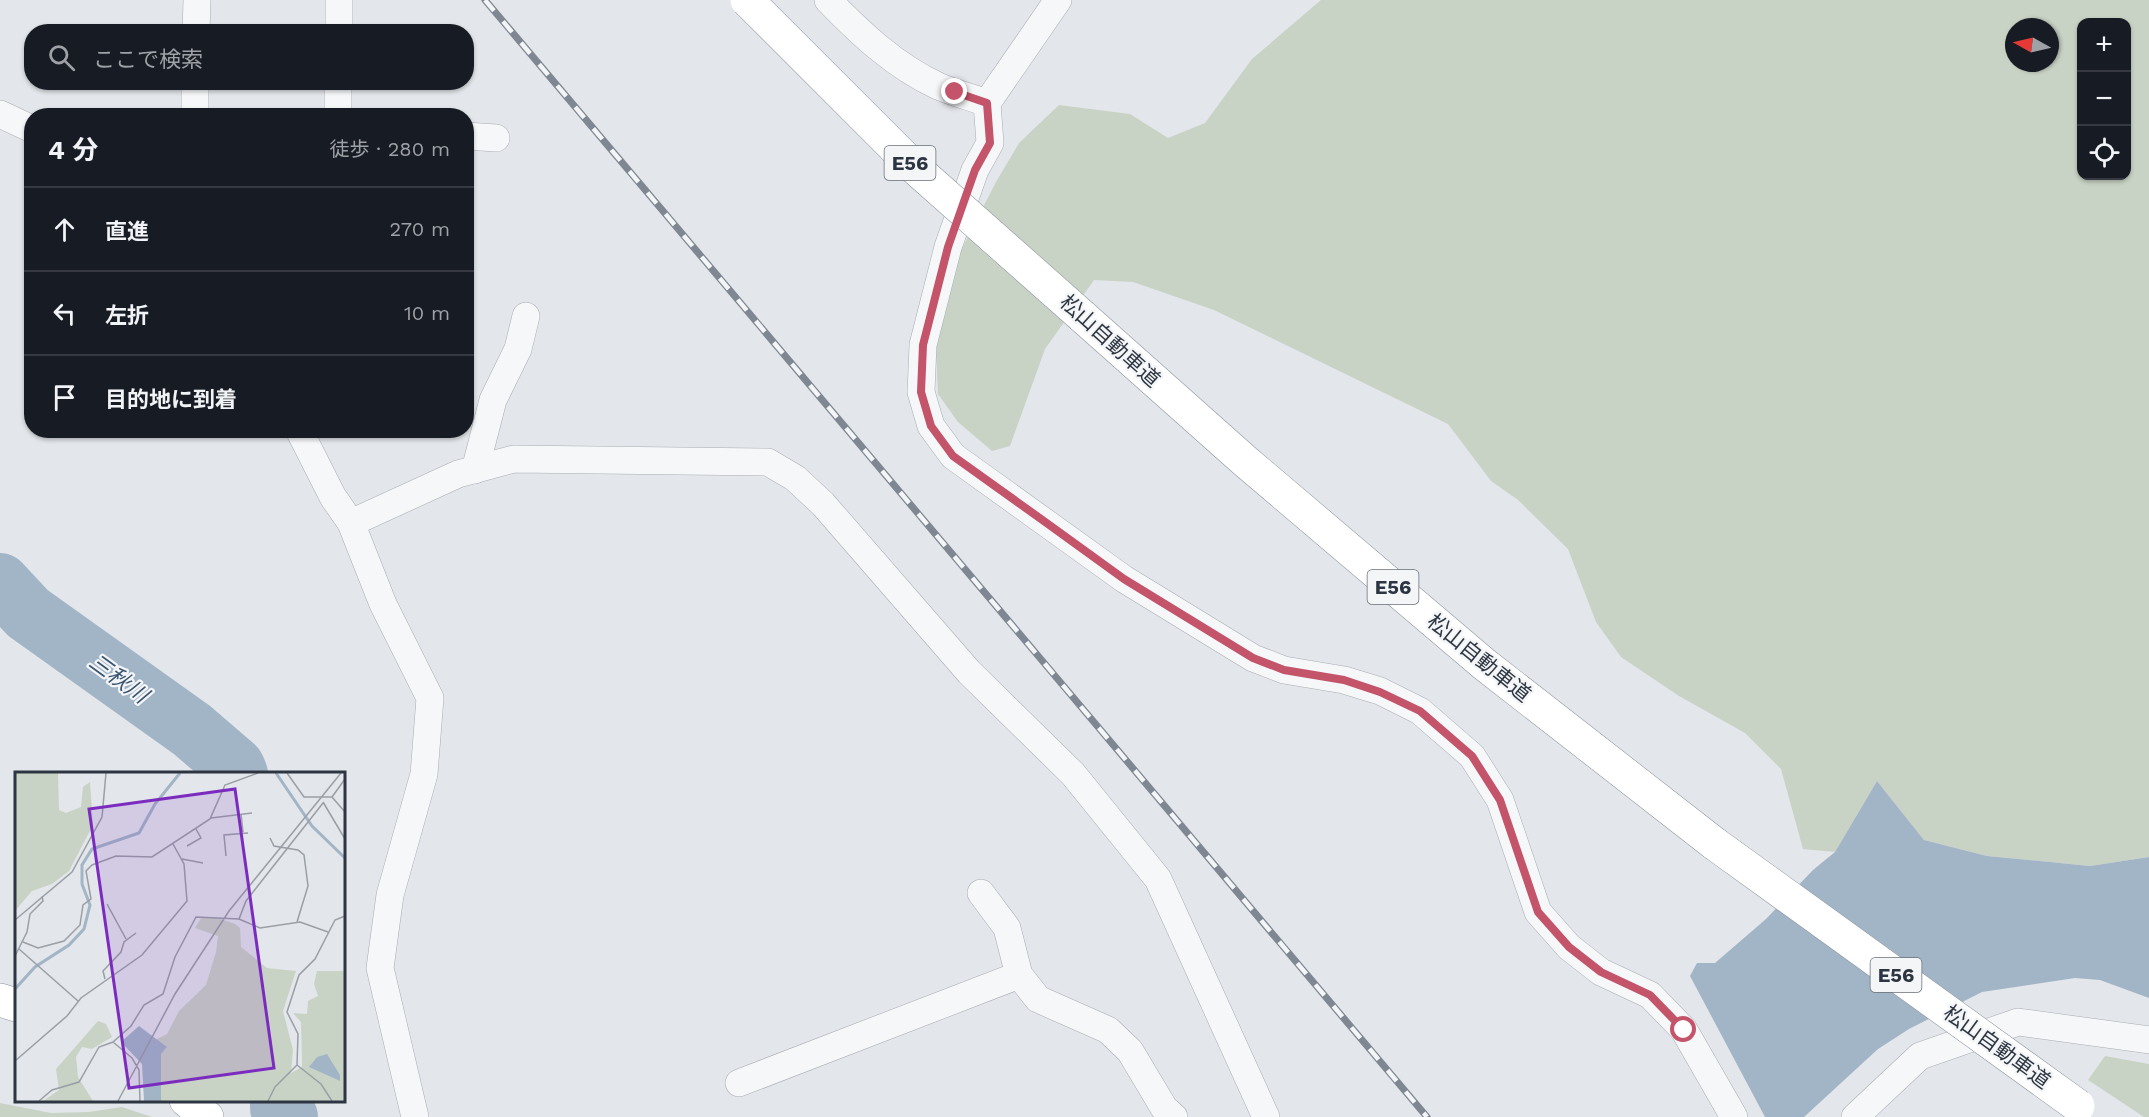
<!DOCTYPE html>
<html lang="ja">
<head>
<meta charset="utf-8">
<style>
  body { margin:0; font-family:"Work Sans","Noto Sans JP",sans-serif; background:#20242c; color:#f1f3f6 }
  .controls { position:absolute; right:18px; top:18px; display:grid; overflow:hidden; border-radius:12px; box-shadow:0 2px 4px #0004 }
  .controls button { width:54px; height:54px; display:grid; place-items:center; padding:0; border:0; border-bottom:2px solid #363941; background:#171b24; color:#f1f3f6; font:30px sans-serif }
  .compass { position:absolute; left:2005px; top:18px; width:54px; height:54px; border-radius:50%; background:#171b24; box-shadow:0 2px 4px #0004; rotate:278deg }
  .stop { position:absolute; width:18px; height:18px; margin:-14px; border:4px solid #c3546a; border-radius:50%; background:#fff }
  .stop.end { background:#c3546a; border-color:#fff; box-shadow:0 2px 6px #0008 }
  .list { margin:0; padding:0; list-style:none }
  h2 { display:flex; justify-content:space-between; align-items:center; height:78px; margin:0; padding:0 24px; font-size:26px }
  h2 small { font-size:20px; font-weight:400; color:#9ea1a6 }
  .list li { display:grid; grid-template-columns:39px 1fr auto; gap:18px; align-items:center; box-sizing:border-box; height:84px; padding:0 24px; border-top:2px solid #363941 }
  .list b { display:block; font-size:22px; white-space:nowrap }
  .list em { font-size:20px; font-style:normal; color:#9ea1a6 }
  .icon { flex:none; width:33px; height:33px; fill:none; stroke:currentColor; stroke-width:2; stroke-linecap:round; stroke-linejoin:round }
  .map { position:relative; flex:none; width:2149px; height:1117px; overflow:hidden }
  .search { position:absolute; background:#171b24; box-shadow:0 2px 4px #0004; left:24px; top:24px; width:450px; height:66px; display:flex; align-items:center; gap:15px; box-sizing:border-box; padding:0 21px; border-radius:24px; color:#9ea1a6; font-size:22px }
  .panel { position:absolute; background:#171b24; box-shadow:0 2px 4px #0004; left:24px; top:108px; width:450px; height:330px; border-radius:24px }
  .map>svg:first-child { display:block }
  .green { fill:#c9d3c5; fill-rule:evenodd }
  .water { fill:#a2b5c6 }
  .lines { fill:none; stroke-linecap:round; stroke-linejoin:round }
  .river { stroke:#a2b5c6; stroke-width:60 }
  .street-casing { stroke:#a8adb4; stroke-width:28 }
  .highway-casing { stroke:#8c949f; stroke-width:34 }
  .street { stroke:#f6f7f9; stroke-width:27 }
  .highway { stroke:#fff; stroke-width:33 }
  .rail-casing { stroke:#7e8792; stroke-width:7 }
  .rail { stroke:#f3f5f7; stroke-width:4.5; stroke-dasharray:14; stroke-linecap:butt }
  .highway-bridge-casing { stroke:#8c949f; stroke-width:34; stroke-linecap:butt }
  .highway-bridge { stroke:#fff; stroke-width:33 }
  .route { stroke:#c3546a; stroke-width:8 }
  .labels { text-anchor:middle; stroke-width:4.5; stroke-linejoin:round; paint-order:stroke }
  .shield { fill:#f3f5f7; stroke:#686f78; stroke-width:1.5 }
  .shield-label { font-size:20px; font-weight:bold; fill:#2c3541 }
  .street-label { font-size:21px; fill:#2c3541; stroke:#f3f5f7 }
  .water-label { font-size:22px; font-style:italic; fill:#3a5571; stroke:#f3f5f7 }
  .inset-river { fill:none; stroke:#a2b5c6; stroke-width:3 }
  .inset-road { fill:none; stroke:#9a9fa6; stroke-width:1.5 }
  .view { fill:#7b2cbf; fill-opacity:0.15; stroke:#7b2cbf; stroke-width:3 }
  .inset-edge { fill:none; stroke:#2c3541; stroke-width:3 }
</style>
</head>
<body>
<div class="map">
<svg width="2149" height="1117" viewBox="0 0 2149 1117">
  <rect width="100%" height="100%" fill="#e3e6ea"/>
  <g class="green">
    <path d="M 1321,0 L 2149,0 L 2149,857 L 2090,866 L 1987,856 L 1924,840 L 1877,781 L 1835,852 L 1803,849 L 1781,769 L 1745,733 L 1679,696 L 1621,657 L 1596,622 L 1568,549 L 1518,500 L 1491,481 L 1448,424 L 1214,310 L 1133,282 L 1094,280 L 1045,349 L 1010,446 L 992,451 L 958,422 L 938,394 L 936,349 L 955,262 L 996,182 L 1019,143 L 1059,105 L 1130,114 L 1168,138 L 1205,123 L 1252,59 ZM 2082,22 L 2126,22 L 2126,176 L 2082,176 ZM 2014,27 L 2050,27 L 2050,63 L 2014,63 Z"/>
    <polygon points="2105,1056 2149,1064 2149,1117 2144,1117 2088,1080"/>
    <polygon points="0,1103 51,1113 89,1112 122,1107 152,1117 0,1117"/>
  </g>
  <polygon class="water" points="1877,781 1924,840 1987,856 2090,866 2149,857 2149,998 2100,980 2075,978 1982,992 1909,1029 1878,1049 1804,1117 1765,1117 1690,976 1697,963 1715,963 1766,919 1813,870 1835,852"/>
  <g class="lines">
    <g class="river">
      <polyline points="0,583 28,613 192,730 235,767 238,774"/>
      <polyline points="280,1100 280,1108 288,1117"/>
    </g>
    <g class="street-casing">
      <g id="street">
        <path d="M 828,0 C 861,34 895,66 938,86 C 954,93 971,97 987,103"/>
        <polyline points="1058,0 987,103 990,143 975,170 948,247 923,345 921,392 931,426 953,456 1124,579 1253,658 1284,670 1344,680 1380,691 1420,711 1472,756 1500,800 1538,912 1569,947 1601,972 1650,995 1684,1030 1734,1117"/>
        <polyline points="196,32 197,0"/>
        <polyline points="339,32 339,0"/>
        <polyline points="0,114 32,129"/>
        <polyline points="195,116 195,82"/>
        <polyline points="338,116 338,82"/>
        <polyline points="466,136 496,138"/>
        <polyline points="299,430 333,497 351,523 383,604 430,698 424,774 390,895 380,968 415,1117"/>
        <polyline points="475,470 493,400 518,349 526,316"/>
        <polyline points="351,523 458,474 514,459 768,462 795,478 823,504 969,672 1073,774 1158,879 1266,1117"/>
        <polyline points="981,893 1007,928 1019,975 1038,999 1108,1030 1130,1051 1164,1108 1174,1117"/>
        <polyline points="739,1083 1019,975"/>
        <polyline points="1855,1117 1920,1056 2018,1022 2149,1040"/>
      </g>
    </g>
    <g class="highway-casing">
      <g id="highway">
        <polyline points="1082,316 1245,461 1484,664 1715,844"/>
        <polyline points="0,1000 16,1005"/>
        <polyline points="186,1100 207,1117"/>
      </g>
    </g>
    <use href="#street" class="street"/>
    <use href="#highway" class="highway"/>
    <g class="rail-casing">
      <polyline id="rail" points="485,0 1427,1117"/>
    </g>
    <use href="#rail" class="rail"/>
    <g class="highway-bridge-casing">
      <g id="highway-bridge">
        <polyline points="747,0 915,168 1082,316"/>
        <polyline points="1715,844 2078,1106"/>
      </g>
    </g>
    <use href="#highway-bridge" class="highway-bridge"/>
  </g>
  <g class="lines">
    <polyline class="route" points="955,92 987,103 990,143 975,170 948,247 923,345 921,392 931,426 953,456 1048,524 1124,579 1253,658 1284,670 1344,680 1380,692 1420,711 1472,756 1500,800 1538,912 1569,947 1601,972 1650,995 1684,1030"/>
  </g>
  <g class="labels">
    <g class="shield">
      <rect x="884.5" y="146" width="51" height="34" rx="4.5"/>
      <rect x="1367.5" y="570" width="51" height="34" rx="4.5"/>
      <rect x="1870.5" y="958" width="51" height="34" rx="4.5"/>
    </g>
    <g class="shield-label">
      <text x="910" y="170">E56</text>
      <text x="1393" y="594">E56</text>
      <text x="1896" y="982">E56</text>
    </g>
    <g class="street-label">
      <text transform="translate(1110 341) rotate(42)" y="7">松山自動車道</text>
      <text transform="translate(1479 658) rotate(39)" y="7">松山自動車道</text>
      <text transform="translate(1997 1047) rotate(36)" y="7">松山自動車道</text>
    </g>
    <g class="water-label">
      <text transform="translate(119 678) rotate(36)" y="8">三秋川</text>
    </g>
  </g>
  <g transform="translate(15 772)">
    <rect width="330" height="330" fill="#e3e6ea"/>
    <path d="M 0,1 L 43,1 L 44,38 L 51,41 L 66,35 L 68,15 L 75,10 L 78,53 L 54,99 L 37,112 L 17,119 L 0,139 ZM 186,146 L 203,146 L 220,152 L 225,156 L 226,175 L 252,196 L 281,199 L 268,239 L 278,278 L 276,301 L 287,295 L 287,287 L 286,250 L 278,241 L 292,242 L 293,229 L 303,224 L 299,212 L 302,199 L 330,199 L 330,329 L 146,329 L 146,282 L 152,275 L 142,271 L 142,267 L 152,262 L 164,239 L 191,213 L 201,180 L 203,164 L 180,156 ZM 83,249 L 91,252 L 97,265 L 77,277 L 67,275 L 61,285 L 63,305 L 78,329 L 28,329 L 44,318 L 41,297 Z" fill="#c9d3c5"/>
    <path d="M 124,254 L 152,275 L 146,282 L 146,329 L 129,329 L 127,292 L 106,270 ZM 312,282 L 325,303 L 325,309 L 294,295 L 302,285 Z" fill="#a2b5c6"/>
    <path class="inset-river" d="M 261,1 L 297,54 L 330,86M 0,217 L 20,195 L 54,173 L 69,157 L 75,133 L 67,112 L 67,93 L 77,77 L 124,61 L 140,32 L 165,1"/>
    <path class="inset-road" d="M 272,1 L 289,25 L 317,25 L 330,40M 317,25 L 330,7M 308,30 L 330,67M 226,42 L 228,60M 196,46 L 237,41M 255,66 L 259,74 L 283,78 L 289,83 L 293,114 L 282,150M 172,74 L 186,66 L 181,57M 211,84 L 209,63 L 233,61M 167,87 L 188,91M 92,132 L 111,167M 224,147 L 231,129 L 308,31M 0,148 L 57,100 L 87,45 L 91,1M 8,170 L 23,176 L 49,169 L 65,153 L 68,133 L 76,127 L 71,99 L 77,93 L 101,84 L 137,85 L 195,47 L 210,13 L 243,1M 4,177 L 63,229M 0,184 L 12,160 L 15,142 L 28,129 L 27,124M 90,207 L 88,199 L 106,180 L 109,170 L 121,161M 98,270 L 117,286 L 124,298 L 125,329M 0,289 L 52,244 L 66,226 L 127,183 L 172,129 L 169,92 L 158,72M 282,293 L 306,312 L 317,329M 24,329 L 37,318 L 64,310 L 84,275 L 98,270 L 116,254 L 129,233 L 148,222 L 160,185 L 181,145 L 224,147 L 245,156 L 285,150 L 313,160M 103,329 L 160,222 L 214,139 L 326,1M 253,329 L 260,315 L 282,293 L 283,262 L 272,240 L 284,203 L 300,187 L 320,148 L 330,144"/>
    <path class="view" d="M 220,17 L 259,296 L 114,316 L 74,37 Z"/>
    <rect width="330" height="330" class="inset-edge"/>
  </g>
</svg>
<div class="controls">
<button>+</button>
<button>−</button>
<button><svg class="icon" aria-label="locate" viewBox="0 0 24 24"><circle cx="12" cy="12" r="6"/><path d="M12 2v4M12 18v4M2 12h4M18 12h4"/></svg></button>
</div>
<svg class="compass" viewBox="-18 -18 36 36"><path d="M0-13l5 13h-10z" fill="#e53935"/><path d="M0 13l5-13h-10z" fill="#9ea1a6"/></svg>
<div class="stop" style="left:1684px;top:1030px"></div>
<div class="stop end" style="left:955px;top:92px"></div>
<div class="search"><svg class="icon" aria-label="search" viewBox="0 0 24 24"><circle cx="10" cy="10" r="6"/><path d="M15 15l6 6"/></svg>ここで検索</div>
<section class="panel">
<h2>4 分<small>徒歩 · 280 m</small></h2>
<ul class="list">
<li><svg class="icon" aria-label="ahead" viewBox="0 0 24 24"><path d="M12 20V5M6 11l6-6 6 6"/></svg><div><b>直進</b></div><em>270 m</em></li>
<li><svg class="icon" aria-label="left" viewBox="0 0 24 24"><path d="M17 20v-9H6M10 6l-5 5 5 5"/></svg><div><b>左折</b></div><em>10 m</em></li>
<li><svg class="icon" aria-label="arrive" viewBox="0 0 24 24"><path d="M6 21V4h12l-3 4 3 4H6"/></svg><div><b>目的地に到着</b></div></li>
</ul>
</section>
</div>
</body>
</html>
